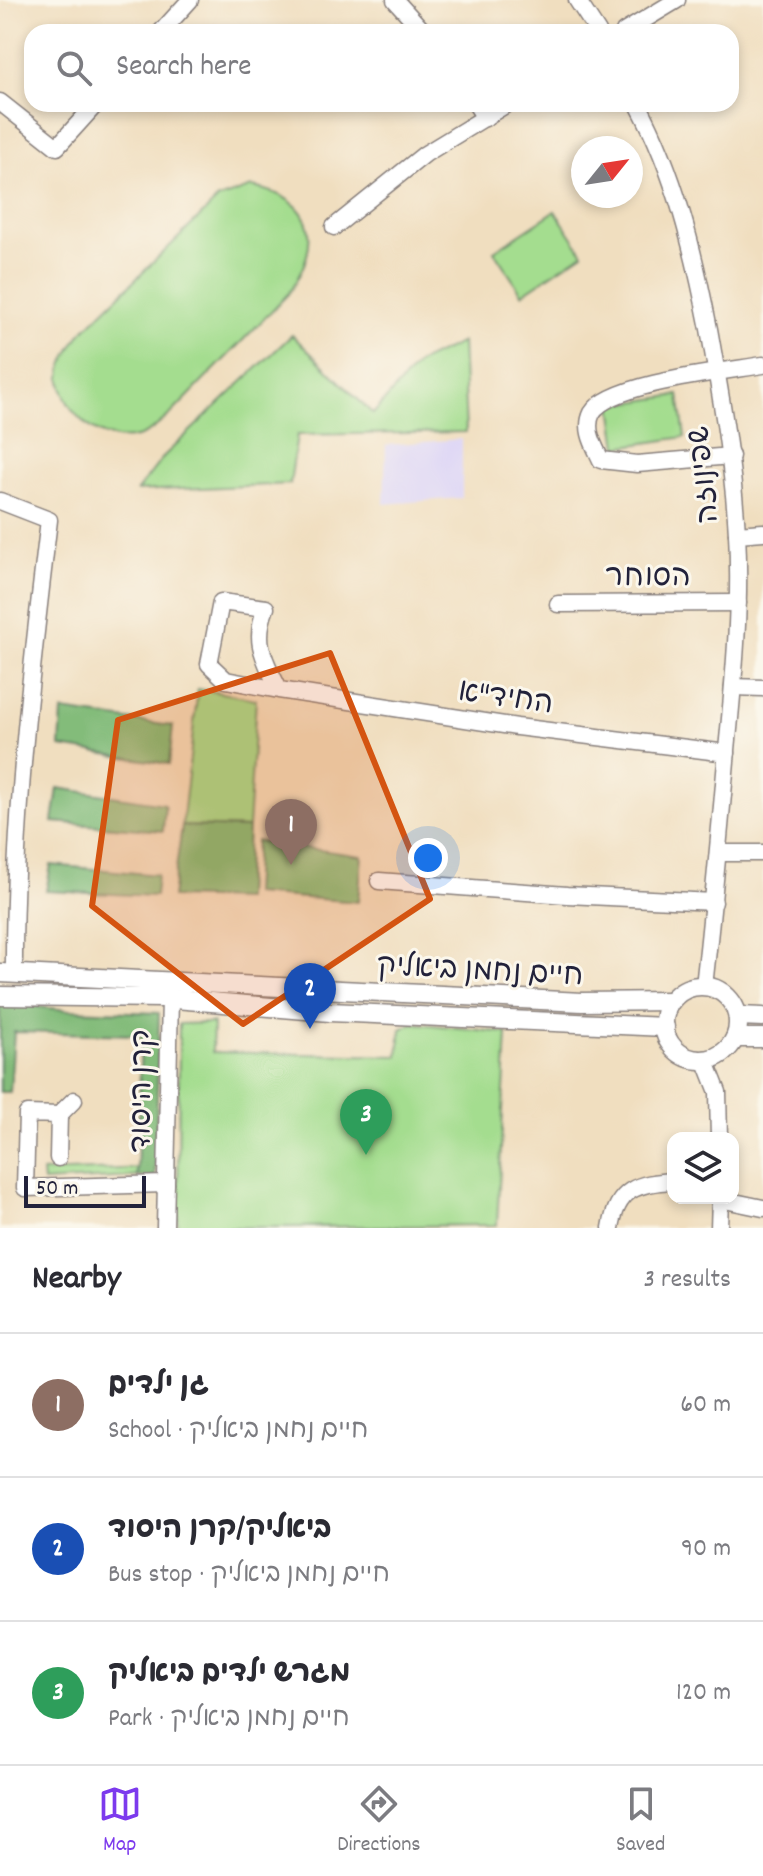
<!DOCTYPE html>
<html lang="en">
<head>
<meta charset="utf-8">
<style>
  body { margin:0; font-family:Dekko,"Playpen Sans Hebrew",sans-serif; background:#f2f2f3; color:#2b2b33 }
  .controls { position:absolute; right:24px; bottom:24px; display:grid; overflow:hidden; border-radius:16px; box-shadow:0 4px 12px #0003 }
  .controls button { width:72px; height:72px; display:grid; place-items:center; padding:0; border:0; border-bottom:2px solid #e1e1e2; background:#fff; color:#2b2b33; font:40px sans-serif }
  .compass { position:absolute; left:571px; top:136px; width:72px; height:72px; border-radius:50%; background:#fff; box-shadow:0 4px 12px #0003; rotate:60deg }
  .scale { position:absolute; left:24px; bottom:20px; width:122px; box-sizing:border-box; padding-left:8px; border:4px solid #22223b; border-top:0; font-size:22px; line-height:28px; white-space:nowrap; color:#22223b; -webkit-text-stroke:6px #fbf7ec; paint-order:stroke }
  .you { position:absolute; left:428px; top:858px; width:28px; height:28px; margin:-20px; border:6px solid #fff; border-radius:50%; background:#1a73e8; box-shadow:0 0 0 12px #1a73e833 }
  .badge { display:grid; place-items:center; width:52px; height:52px; border-radius:50%; background:#7c3aed; color:#fff; font-size:26px; font-weight:700 }
  .pin { position:absolute; translate:-50% -66px; filter:drop-shadow(0 2px 4px #0008) }
  .pin::after { content:''; position:absolute; top:42px; width:28px; height:24px; background:inherit; clip-path:polygon(0 0,100% 0,50% 100%) }
  .list { margin:0; padding:0; list-style:none }
  h2 { display:flex; justify-content:space-between; align-items:center; height:104px; margin:0; padding:0 32px; font-size:34px }
  h2 small { font-size:26px; font-weight:400; color:#7c7c81 }
  .list li { display:grid; grid-template-columns:52px 1fr auto; gap:24px; align-items:center; box-sizing:border-box; height:144px; padding:0 32px; border-top:2px solid #e1e1e2 }
  .list b { display:block; font-size:30px; white-space:nowrap }
  .list p { margin:0; font-size:26px; white-space:nowrap; color:#7c7c81 }
  .list em { font-size:26px; font-style:normal; color:#7c7c81 }
  .icon { flex:none; width:44px; height:44px; fill:none; stroke:currentColor; stroke-width:2; stroke-linecap:round; stroke-linejoin:round }
  .map { position:relative; flex:none; width:763px; height:1228px; overflow:hidden }
  .search { position:absolute; background:#fff; box-shadow:0 4px 12px #0003; left:24px; right:24px; top:24px; height:88px; display:flex; align-items:center; gap:20px; box-sizing:border-box; padding:0 28px; border-radius:24px; color:#7c7c81; font-size:30px }
  .sheet { height:536px; background:#fff }
  nav { display:flex; justify-content:space-around; align-items:center; box-sizing:border-box; height:112px; border-top:2px solid #e1e1e2; background:#fff; font-size:22px; color:#7c7c81 }
  nav a { display:grid; justify-items:center; gap:4px }
  nav .on { color:#7c3aed }
  .map>svg:first-child { display:block }
  .built { fill:#ddd5f6 }
  .green { fill:#a4dd8f; stroke:#638065; stroke-width:2 }
  .forest { fill:#83bc7a; stroke:#526f5a; stroke-width:2 }
  .lines { fill:none; stroke-linecap:round; stroke-linejoin:round }
  .minor-casing { stroke:#89807d; stroke-width:19 }
  .tertiary-casing { stroke:#89807d; stroke-width:21 }
  .minor { stroke:#fff; stroke-width:16 }
  .tertiary { stroke:#fff; stroke-width:18 }
  .marked { fill:#d45411; fill-opacity:0.2; stroke:#d45411; stroke-width:6; stroke-linejoin:round }
  .labels { text-anchor:middle; stroke-width:6; stroke-linejoin:round; paint-order:stroke }
  .street-label { font-size:30px; fill:#22223b; stroke:#fbf7ec }
</style>
</head>
<body>
<div class="map">
<svg width="763" height="1228" viewBox="0 0 763 1228">
  <rect width="100%" height="100%" fill="#fbf7ec"/>
  <filter id="ink" filterUnits="userSpaceOnUse"><feTurbulence type="fractalNoise" baseFrequency=".0125" numOctaves="2"/><feDisplacementMap in="SourceGraphic" scale="16" xChannelSelector="R" yChannelSelector="G"/><feConvolveMatrix kernelMatrix="1 2 1 2 8 2 1 2 1" color-interpolation-filters="sRGB"/></filter>
  <filter id="wash" filterUnits="userSpaceOnUse"><feTurbulence type="fractalNoise" baseFrequency=".006" numOctaves="4" result="noise"/><feDisplacementMap in="SourceGraphic" scale="32" xChannelSelector="R" yChannelSelector="G"/><feGaussianBlur stdDeviation="1.8" result="paint"/><feColorMatrix in="noise" values="0 0 0 0 0 0 0 0 0 0 0 0 0 0 0 0 0 1.4 0 .05"/><feComposite in="paint" operator="in"/></filter>
  <g filter="url(#wash)">
    <rect width="100%" height="100%" fill="#f0debf"/>
    <polygon class="built" points="462,439 462,498 384,504 386,445"/>
    <g class="green">
      <path d="M 252,187 C 319,199 322,244 288,294 L 172,413 C 161,422 150,434 136,437 C 103,446 63,414 61,380 C 60,364 72,347 80,334 L 218,199 Z"/>
      <polygon points="555,211 583,253 522,294 494,251"/>
      <polygon points="292,335 373,414 418,363 462,342 466,432 297,435 290,484 137,491 165,455"/>
      <polygon points="679,395 685,437 618,447 612,405"/>
      <polygon points="198,689 256,699 248,828 182,826"/>
      <polygon points="213,1023 212,1052 398,1056 401,1029 413,1023 507,1033 497,1225 178,1228 179,1024"/>
      <polygon points="148,1168 148,1176 43,1182 42,1172"/>
    </g>
    <g class="forest">
      <polygon points="62,711 173,726 169,764 60,747"/>
      <polygon points="58,788 165,804 163,831 53,822"/>
      <polygon points="182,826 248,828 245,899 172,897"/>
      <polygon points="256,841 362,856 358,902 253,894"/>
      <polygon points="51,865 157,875 155,896 46,891"/>
      <polygon points="0,1003 69,1010 159,1013 155,1177 137,1177 141,1035 14,1032 10,1092 0,1092"/>
    </g>
  </g>
  <g filter="url(#ink)">
    <g class="lines">
      <g class="minor-casing">
        <g id="minor">
          <polyline points="395,0 424,32"/>
          <polyline points="577,0 598,32"/>
          <polyline points="161,32 190,0"/>
          <polyline points="624,32 677,0"/>
          <polyline points="0,102 57,147 96,104"/>
          <polyline points="476,104 485,118"/>
          <path d="M 638,104 C 675,173 694,252 709,329 C 721,397 733,464 737,533 C 741,605 734,678 727,750 C 720,829 713,907 704,986"/>
          <polyline points="334,227 425,154 507,104"/>
          <path d="M 731,456 L 637,464 L 601,460 C 594,445 584,429 592,413 C 609,383 728,371 763,365"/>
          <path d="M 0,501 L 49,520 C 31,669 13,824 14,974"/>
          <polyline points="737,534 763,532"/>
          <polyline points="558,604 738,603"/>
          <polyline points="733,687 763,688"/>
          <path d="M 279,690 C 265,660 252,642 266,608 L 221,602 L 209,664 L 226,680 L 279,690 L 517,727 L 727,753"/>
          <polyline points="718,853 763,853"/>
          <polyline points="379,881 567,895 714,902"/>
          <polyline points="705,1059 718,1092 719,1138"/>
          <polyline points="74,1100 59,1115 27,1114 25,1188 166,1184"/>
          <polyline points="58,1158 59,1115"/>
          <polyline points="720,1199 763,1208"/>
          <polyline points="165,1228 170,998"/>
          <path d="M 611,1228 C 617,1189 637,1183 673,1181"/>
          <polyline points="719,1228 720,1198"/>
        </g>
      </g>
      <g class="tertiary-casing">
        <g id="tertiary">
          <polyline points="0,973 582,1002 671,1001"/>
          <circle cx="701" cy="1023" r="37"/>
          <polyline points="0,996 163,998 330,1012 665,1027"/>
          <polyline points="738,1016 763,1017"/>
          <polyline points="735,1038 763,1038"/>
        </g>
      </g>
      <use href="#minor" class="minor"/>
      <use href="#tertiary" class="tertiary"/>
    </g>
  </g>
  <path class="marked" d="M 330,653 L 430,899 L 243,1024 L 92,906 L 118,720 Z"/>
  <g class="labels">
    <g class="street-label">
      <text transform="translate(702 475) rotate(-96)" y="10">שפינוזה</text>
      <text x="648" y="585">הסוחר</text>
      <text transform="translate(506 696) rotate(8)" y="10">החיד"א</text>
      <text transform="translate(480 969) rotate(3)" y="10">חיים נחמן ביאליק</text>
      <text transform="translate(140 1091) rotate(-89)" y="10">קרן היסוד</text>
    </g>
  </g>
</svg>
<div class="controls">
<button><svg class="icon" aria-label="layers" viewBox="0 0 24 24"><path d="M12 4l9 5-9 5-9-5zM3 14l9 5 9-5"/></svg></button>
</div>
<svg class="compass" viewBox="-18 -18 36 36"><path d="M0-13l5 13h-10z" fill="#e53935"/><path d="M0 13l5-13h-10z" fill="#7c7c81"/></svg>
<div class="scale">50 m</div>
<div class="you"></div>
<div class="pin badge" style="left:291px;top:865px;background:#8d6e63">1</div>
<div class="pin badge" style="left:310px;top:1029px;background:#1a4fb4">2</div>
<div class="pin badge" style="left:366px;top:1155px;background:#2e9e5b">3</div>
<div class="search"><svg class="icon" aria-label="search" viewBox="0 0 24 24"><circle cx="10" cy="10" r="6"/><path d="M15 15l6 6"/></svg>Search here</div>
</div>
<section class="sheet">
<h2>Nearby<small>3 results</small></h2>
<ul class="list">
<li><span class="badge" style="background:#8d6e63">1</span><div><b>גן ילדים</b><p>School · חיים נחמן ביאליק</p></div><em>60 m</em></li>
<li><span class="badge" style="background:#1a4fb4">2</span><div><b>ביאליק/קרן היסוד</b><p>Bus stop · חיים נחמן ביאליק</p></div><em>90 m</em></li>
<li><span class="badge" style="background:#2e9e5b">3</span><div><b>מגרש ילדים ביאליק</b><p>Park · חיים נחמן ביאליק</p></div><em>120 m</em></li>
</ul>
</section>
<nav>
<a class="on"><svg class="icon" aria-label="map" viewBox="0 0 24 24"><path d="M3 6l6-2 6 2 6-2v14l-6 2-6-2-6 2zM9 4v14M15 6v14"/></svg>Map</a>
<a><svg class="icon" aria-label="directions" viewBox="0 0 24 24"><path d="M12 3l9 9-9 9-9-9zM9 14v-3h6M13 9l2 2-2 2"/></svg>Directions</a>
<a><svg class="icon" aria-label="saved" viewBox="0 0 24 24"><path d="M7 4h10v16l-5-4-5 4z"/></svg>Saved</a>
</nav>
</body>
</html>
